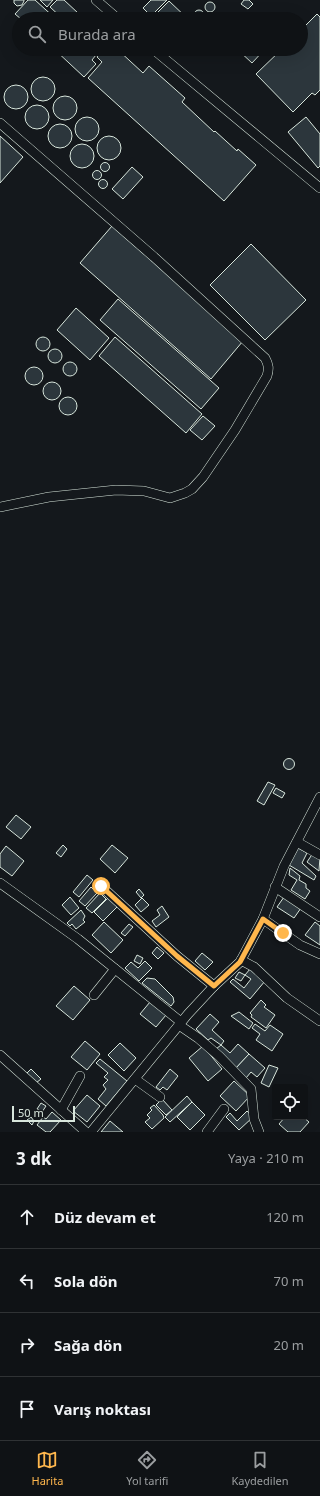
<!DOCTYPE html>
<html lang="tr">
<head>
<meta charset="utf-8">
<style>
  body { margin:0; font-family:"Noto Sans",sans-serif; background:#181b1e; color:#f1f3f6 }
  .controls { position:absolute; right:12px; bottom:12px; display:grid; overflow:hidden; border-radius:4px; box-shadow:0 4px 16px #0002 }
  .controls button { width:36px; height:36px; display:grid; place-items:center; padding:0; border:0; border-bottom:1px solid #2f3234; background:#0f1215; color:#f1f3f6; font:20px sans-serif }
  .scale { position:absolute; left:12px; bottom:10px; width:63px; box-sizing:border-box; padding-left:4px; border:2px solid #d8e6dc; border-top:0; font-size:11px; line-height:14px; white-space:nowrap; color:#d8e6dc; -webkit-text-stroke:3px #14181c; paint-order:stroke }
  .stop { position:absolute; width:12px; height:12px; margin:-9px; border:3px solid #ffb74d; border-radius:50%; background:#fff }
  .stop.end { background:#ffb74d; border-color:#fff; box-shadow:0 1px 4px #0008 }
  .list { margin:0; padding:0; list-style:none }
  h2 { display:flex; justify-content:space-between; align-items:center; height:52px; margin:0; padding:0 16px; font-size:17px }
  h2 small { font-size:13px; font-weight:400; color:#9b9ea0 }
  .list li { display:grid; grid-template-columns:26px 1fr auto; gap:12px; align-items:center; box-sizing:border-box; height:64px; padding:0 16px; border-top:1px solid #2f3234 }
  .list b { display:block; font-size:15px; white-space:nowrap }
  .list em { font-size:13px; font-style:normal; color:#9b9ea0 }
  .icon { flex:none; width:22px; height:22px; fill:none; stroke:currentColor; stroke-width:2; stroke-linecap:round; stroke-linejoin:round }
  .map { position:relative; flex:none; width:320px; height:1132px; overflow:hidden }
  .search { position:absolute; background:#0f1215; box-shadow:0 4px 16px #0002; left:12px; right:12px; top:12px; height:44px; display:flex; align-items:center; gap:10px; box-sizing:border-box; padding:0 14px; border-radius:22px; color:#9b9ea0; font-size:15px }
  .sheet { height:308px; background:#0f1215 }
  nav { display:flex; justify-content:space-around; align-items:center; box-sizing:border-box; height:56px; border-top:1px solid #2f3234; background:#0f1215; font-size:11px; color:#9b9ea0 }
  nav a { display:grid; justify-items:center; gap:2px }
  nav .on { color:#ffb74d }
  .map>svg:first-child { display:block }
  .building { fill:#2c363c; stroke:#d8e6dc }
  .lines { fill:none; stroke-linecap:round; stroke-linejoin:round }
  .minor-casing { stroke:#d8e6dc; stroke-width:10 }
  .minor { stroke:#14181c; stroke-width:9 }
  .route { stroke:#ffb74d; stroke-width:5 }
</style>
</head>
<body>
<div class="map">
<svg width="320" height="1132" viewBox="0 0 320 1132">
  <rect width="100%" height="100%" fill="#14181c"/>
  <g class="building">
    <polygon points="14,0 24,0 24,1 22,5 17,6 14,3"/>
    <polygon points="28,0 35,0 56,19 21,19 15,14"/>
    <polygon points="40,0 53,0 47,7"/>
    <polygon points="57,0 64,0 78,13 72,19 63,19 50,7"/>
    <polygon points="151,0 167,0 151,16 143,8"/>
    <polygon points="244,0 249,0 253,4 248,9 241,4"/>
    <polygon points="169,1 188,19 163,19 157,13"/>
    <circle cx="210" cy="7" r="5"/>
    <circle cx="199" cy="15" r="5"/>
    <polygon points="317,14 320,17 320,90 315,95 312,93 293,112 256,74 282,49 301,49 301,30"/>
    <polygon points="54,49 89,49 96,55 92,60 96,64 84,77"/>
    <polygon points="95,49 117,49 143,73 149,66 185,98 182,102 214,132 215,131 237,151 238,149 256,165 224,201 88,78 102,62 97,57 100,53"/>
    <polygon points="239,49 265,49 252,63 238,50"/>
    <circle cx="43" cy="89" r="12"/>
    <circle cx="16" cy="97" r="12"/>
    <circle cx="65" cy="108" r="12"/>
    <circle cx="37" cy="117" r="12"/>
    <circle cx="87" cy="129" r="12"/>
    <polygon points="306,117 320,134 320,166 318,168 288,132"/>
    <circle cx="60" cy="136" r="12"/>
    <circle cx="109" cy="148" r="12"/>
    <polygon points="0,136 23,157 0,183"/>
    <circle cx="82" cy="156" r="12"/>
    <circle cx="105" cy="167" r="4.5"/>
    <polygon points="132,167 143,177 123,199 112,189"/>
    <circle cx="97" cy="175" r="4.5"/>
    <circle cx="103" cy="184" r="4.5"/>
    <polygon points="112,226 243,341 211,379 80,263"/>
    <polygon points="251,244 306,300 265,340 210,285"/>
    <polygon points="118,299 219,388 201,409 100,320"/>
    <polygon points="76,308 109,338 90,360 57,330"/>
    <polygon points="115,337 202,414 186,433 99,356"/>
    <circle cx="43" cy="344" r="7"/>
    <circle cx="55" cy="356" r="7"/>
    <circle cx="70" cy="369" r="7"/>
    <circle cx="34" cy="376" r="9"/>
    <circle cx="52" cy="391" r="9"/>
    <circle cx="68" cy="406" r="9"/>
    <polygon points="203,416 215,426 202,440 190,430"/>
    <circle cx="289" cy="764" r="5.5"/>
    <polygon points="268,782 275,785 264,805 257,801"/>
    <polygon points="276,788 285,793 282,798 273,793"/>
    <polygon points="16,815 31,827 21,839 6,827"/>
    <polygon points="63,845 67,849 61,857 56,853"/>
    <polygon points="112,845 128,858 115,873 100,859"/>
    <polygon points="6,846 24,861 12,876 0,867 0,854"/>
    <polygon points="298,848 307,853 302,863 316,876 314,880 289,865"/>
    <polygon points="313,853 320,857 319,871 307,862"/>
    <polygon points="290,868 300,876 299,880 306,884 306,888 310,891 305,899 291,890 297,880 289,875"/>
    <polygon points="87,875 93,880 79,897 73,892"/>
    <polygon points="91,887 97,893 85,906 79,901"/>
    <polygon points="139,889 144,895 141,898 136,892"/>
    <polygon points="100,893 106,899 92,913 86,908"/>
    <polygon points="70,897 79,908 71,915 62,905"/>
    <polygon points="284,897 301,908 294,918 277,907"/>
    <polygon points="108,898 117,907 103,921 94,912"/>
    <polygon points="142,898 149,905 141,912 135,905"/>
    <polygon points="162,906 169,917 156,927 152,921 160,915 157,910"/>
    <polygon points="81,910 85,916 83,920 85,922 76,929 72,924 70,926 67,923"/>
    <polygon points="104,922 123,940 111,953 92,935"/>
    <polygon points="315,922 320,926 320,945 305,935"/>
    <polygon points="129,924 133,927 125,936 121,933"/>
    <polygon points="157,947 164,953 158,959 152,953"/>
    <polygon points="202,953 213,962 205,970 195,961"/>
    <polygon points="137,955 143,958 140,964 134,961"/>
    <polygon points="145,961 152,968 139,981 125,968 131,962 138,968"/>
    <polygon points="250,969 265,981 250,999 230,982 233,979 244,988 251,979 245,975"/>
    <polygon points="239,972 245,975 241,981 235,978"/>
    <polygon points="147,978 155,979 173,997 174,1002 171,1006 142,983"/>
    <polygon points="74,986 90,1000 73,1020 56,1006"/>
    <polygon points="261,1000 266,1005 264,1007 275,1015 266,1028 251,1017 252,1015 250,1013"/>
    <polygon points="150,1002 166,1015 156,1027 140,1014"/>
    <polygon points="239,1012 253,1023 249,1029 231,1016"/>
    <polygon points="210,1014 219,1022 212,1030 224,1041 221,1045 211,1038 208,1040 196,1029"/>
    <polygon points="255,1024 265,1031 270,1025 283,1034 272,1051 256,1040 260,1034 252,1028"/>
    <polygon points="85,1041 100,1054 87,1070 71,1057"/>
    <polygon points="120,1043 136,1058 124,1071 108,1055"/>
    <polygon points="238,1044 249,1054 236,1068 216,1049 221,1045 230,1053"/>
    <polygon points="203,1046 222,1069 208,1081 189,1058"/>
    <polygon points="249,1054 265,1068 257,1077 251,1072 246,1078 236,1068"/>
    <polygon points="100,1059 127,1081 106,1106 98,1099 106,1089 103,1085 108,1080 104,1077 108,1073 96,1063"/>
    <polygon points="269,1065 278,1068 269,1087 261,1083"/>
    <polygon points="31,1069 41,1079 36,1083 26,1074"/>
    <polygon points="170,1069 178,1076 167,1090 163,1087 160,1090 156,1087"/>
    <polygon points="234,1081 250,1096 236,1111 220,1096"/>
    <polygon points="87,1095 100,1106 87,1122 73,1111"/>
    <polygon points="187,1096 192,1102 170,1122 165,1117"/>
    <polygon points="162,1099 172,1110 166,1115 156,1105"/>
    <polygon points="192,1102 205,1115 190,1130 177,1117"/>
    <polygon points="41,1103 46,1106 42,1112 37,1109"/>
    <polygon points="154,1105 163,1115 164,1118 152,1129 145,1122 150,1118 147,1115 152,1110 150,1108"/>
    <polygon points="247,1111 253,1117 239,1130 226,1117 230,1113 237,1121"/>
    <polygon points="52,1112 61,1120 50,1132 46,1132 37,1125 43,1117 46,1119"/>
    <polygon points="31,1117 34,1121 32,1125 27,1120"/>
    <polygon points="285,1117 303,1117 309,1122 300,1132 288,1132 279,1124"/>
    <polygon points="110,1121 123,1132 101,1132"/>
  </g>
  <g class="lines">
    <g class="minor-casing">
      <g id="minor">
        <polyline points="96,0 118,19"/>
        <polyline points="153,49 320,188"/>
        <path d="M 0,123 L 154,257 L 265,358 C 269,365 269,369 267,376 L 235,430 L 203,477 L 192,489 L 185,493 L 170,498 L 144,491 L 116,490 L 49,497 L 0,507"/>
        <polyline points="297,842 320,855"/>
        <polyline points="0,883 78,939 181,1022"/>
        <polyline points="101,886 177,956 214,986"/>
        <polyline points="275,887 320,917"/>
        <polyline points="263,919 300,945 320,954"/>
        <polyline points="241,960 254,967 287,998 320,1021"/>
        <polyline points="94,995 115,969"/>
        <polyline points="179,1025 198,1038 219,1056 251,1089 254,1119 259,1132"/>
        <polyline points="0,1055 86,1132"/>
        <polyline points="135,1079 160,1097"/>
        <polyline points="61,1110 80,1076"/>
        <polyline points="91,1132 188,1014 214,986 240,962 263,919 284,866 320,797"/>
        <polyline points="207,1132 224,1109"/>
      </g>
    </g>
    <use href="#minor" class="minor"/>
  </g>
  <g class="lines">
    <polyline class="route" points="101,886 177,956 214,986 240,962 263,919 283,933"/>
  </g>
</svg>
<div class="controls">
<button><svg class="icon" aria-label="locate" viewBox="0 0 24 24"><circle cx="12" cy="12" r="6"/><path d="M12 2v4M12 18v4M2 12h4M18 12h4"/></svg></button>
</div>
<div class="scale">50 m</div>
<div class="stop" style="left:101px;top:886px"></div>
<div class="stop end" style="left:283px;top:933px"></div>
<div class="search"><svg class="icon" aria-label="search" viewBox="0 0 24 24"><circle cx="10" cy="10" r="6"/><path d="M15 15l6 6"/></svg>Burada ara</div>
</div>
<section class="sheet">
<h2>3 dk<small>Yaya · 210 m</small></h2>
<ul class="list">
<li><svg class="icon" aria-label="ahead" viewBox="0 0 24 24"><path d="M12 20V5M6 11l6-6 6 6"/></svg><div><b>Düz devam et</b></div><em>120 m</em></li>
<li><svg class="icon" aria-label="left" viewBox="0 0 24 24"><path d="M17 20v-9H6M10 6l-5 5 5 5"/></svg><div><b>Sola dön</b></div><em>70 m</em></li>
<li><svg class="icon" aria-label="right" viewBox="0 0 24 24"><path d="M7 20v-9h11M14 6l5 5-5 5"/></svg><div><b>Sağa dön</b></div><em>20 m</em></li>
<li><svg class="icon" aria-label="arrive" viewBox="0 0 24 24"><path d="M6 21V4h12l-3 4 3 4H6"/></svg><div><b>Varış noktası</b></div></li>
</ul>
</section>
<nav>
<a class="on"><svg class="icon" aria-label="map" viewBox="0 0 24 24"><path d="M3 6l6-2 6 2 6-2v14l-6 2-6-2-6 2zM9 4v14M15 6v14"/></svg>Harita</a>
<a><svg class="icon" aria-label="directions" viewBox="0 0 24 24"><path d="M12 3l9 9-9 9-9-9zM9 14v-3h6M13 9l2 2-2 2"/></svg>Yol tarifi</a>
<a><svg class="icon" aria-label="saved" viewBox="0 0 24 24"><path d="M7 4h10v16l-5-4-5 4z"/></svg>Kaydedilen</a>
</nav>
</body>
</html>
